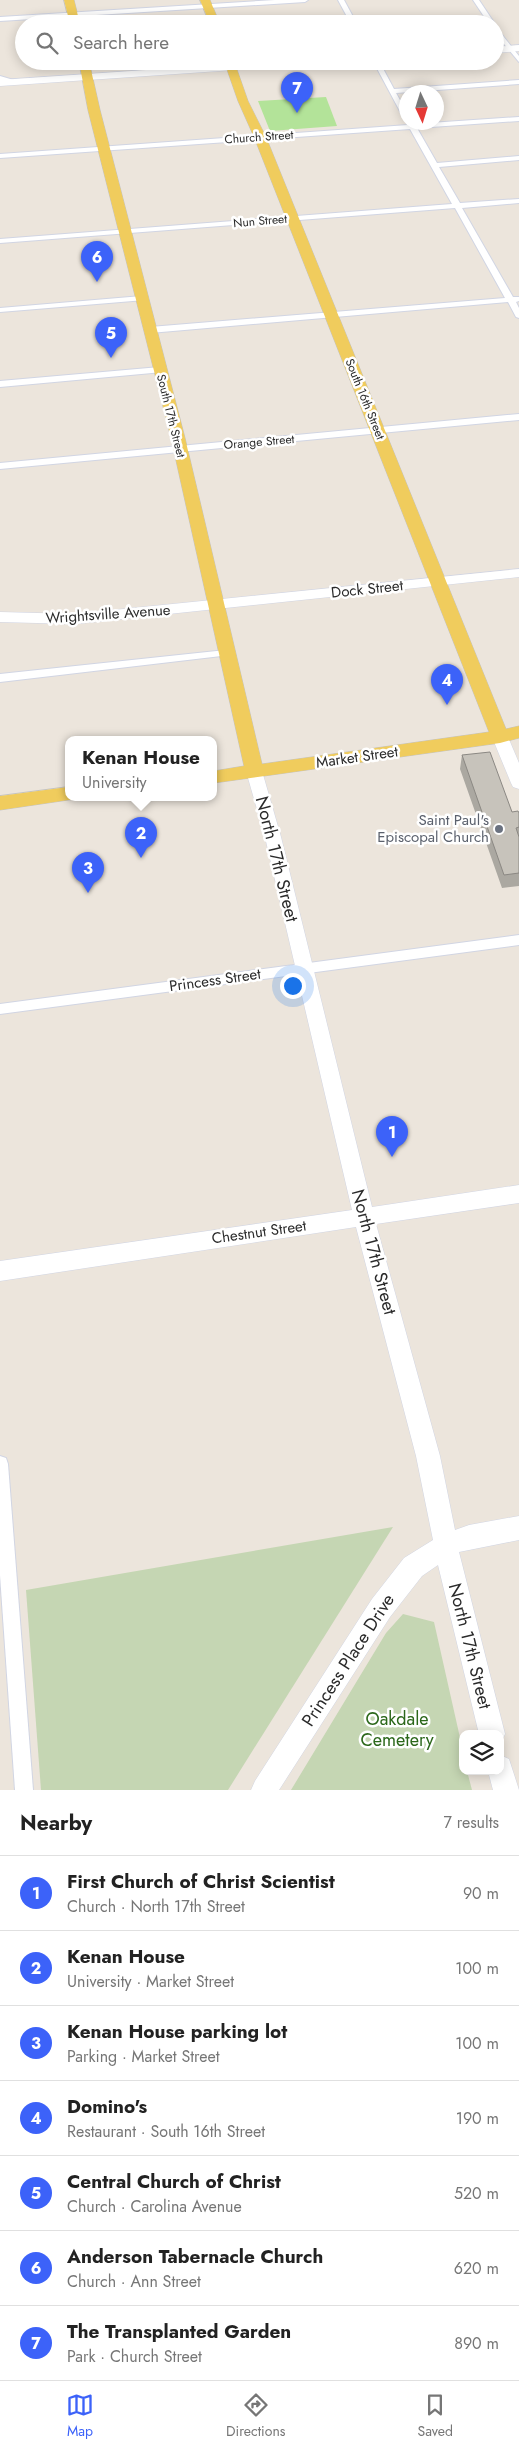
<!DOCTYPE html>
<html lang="en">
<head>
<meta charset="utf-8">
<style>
  body { margin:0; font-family:Jost,sans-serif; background:#f6f6f6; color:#222 }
  .controls { position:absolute; right:15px; bottom:15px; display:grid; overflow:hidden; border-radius:10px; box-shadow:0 2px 12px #0003 }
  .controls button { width:45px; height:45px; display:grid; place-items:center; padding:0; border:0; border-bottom:1px solid #e0e0e0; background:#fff; color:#222; font:25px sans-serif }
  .compass { position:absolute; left:399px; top:85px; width:45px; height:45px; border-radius:50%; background:#fff; box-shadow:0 2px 12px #0003; rotate:176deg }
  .you { position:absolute; left:292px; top:985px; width:18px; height:18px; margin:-12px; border:4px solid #fff; border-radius:50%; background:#1a73e8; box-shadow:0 0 0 8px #1a73e833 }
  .badge { display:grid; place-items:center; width:32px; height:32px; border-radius:50%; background:#3c62f9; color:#fff; font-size:16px; font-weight:700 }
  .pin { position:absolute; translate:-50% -41px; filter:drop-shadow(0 1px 2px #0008) }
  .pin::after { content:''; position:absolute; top:26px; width:18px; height:15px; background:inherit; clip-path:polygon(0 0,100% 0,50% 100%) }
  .popup { position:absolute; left:65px; top:736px; width:152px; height:65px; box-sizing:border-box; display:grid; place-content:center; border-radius:10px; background:#fff; filter:drop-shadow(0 1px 4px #0005); font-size:16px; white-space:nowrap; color:#767676 }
  .popup b { font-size:19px; color:#222 }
  .popup::after { content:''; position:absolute; left:50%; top:100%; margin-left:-10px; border:10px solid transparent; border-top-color:#fff }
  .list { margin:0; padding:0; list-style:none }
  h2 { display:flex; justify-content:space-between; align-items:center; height:65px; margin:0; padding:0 20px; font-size:21px }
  h2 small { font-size:16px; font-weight:400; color:#767676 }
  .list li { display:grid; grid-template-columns:32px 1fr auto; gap:15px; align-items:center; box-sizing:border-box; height:75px; padding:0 20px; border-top:1px solid #e0e0e0 }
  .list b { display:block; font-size:19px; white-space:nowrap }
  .list p { margin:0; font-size:16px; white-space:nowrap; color:#767676 }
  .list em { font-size:16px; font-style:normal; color:#767676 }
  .icon { flex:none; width:28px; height:28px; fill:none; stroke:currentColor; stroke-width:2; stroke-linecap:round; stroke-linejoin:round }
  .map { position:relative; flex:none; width:519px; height:1790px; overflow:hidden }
  .search { position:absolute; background:#fff; box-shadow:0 2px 12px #0003; left:15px; right:15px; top:15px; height:55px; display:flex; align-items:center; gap:12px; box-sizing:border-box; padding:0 18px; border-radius:28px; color:#767676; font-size:19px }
  .sheet { height:590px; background:#fff }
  nav { display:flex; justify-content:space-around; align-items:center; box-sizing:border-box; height:70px; border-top:1px solid #e0e0e0; background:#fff; font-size:14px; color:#767676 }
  nav a { display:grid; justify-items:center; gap:2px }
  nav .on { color:#3c62f9 }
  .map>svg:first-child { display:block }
  .green { fill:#b3e399 }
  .cemetery { fill:#c5d6b3 }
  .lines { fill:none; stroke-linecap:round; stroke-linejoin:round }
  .street-casing { stroke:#d1d5e3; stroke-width:2 }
  .secondary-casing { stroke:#d1d5e3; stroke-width:1 }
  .primary-casing { stroke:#c3c3c3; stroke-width:1 }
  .street { fill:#fff; fill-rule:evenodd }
  .secondary { fill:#fff; fill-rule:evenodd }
  .primary { fill:#f0cc5d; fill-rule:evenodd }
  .wall { fill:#aba8a1 }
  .building { fill:#c7c3bb; stroke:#8b8883 }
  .worship-dot { fill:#6b7280; stroke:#fff; stroke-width:2 }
  .labels { text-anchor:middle; stroke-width:5; stroke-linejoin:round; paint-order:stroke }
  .far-street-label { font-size:12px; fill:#2a2a2a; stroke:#fff }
  .street-label { font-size:15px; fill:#2a2a2a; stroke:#fff }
  .worship-label { font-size:15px; fill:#5b616d; stroke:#fff; text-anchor:end }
  .near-street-label { font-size:18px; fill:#2a2a2a; stroke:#fff }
  .near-park-label { font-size:18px; fill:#2b671a; stroke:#fff }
</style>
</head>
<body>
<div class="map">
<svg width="519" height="1790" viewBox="0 0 519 1790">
  <rect width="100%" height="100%" fill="#ece5dc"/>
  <polygon class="green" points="326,97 337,126 270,131 258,101"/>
  <g class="cemetery">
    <polygon points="393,1527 228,1790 41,1790 26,1590"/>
    <polygon points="403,1614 434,1622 463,1751 463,1771 467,1771 472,1790 291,1790 386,1633"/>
  </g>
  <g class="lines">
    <g class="street-casing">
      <g id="street">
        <polygon points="275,0 308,0 305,2 0,21 0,17"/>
        <polygon points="338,0 344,0 357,24 351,24"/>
        <polygon points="473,0 479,0 495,24 489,24"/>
        <polygon points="495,26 519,56 519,62 495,33"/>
        <polygon points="373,61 379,61 394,89 519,80 519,84 396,93 406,111 406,119 403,117"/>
        <polygon points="0,76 17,81 18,82 15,84 0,80"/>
        <polygon points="519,117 519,121 417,128 437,163 519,156 519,160 439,167 460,203 519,199 519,203 462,208 513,297 519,297 519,301 516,302 519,308 519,318 516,317 508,302 150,333 146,330 150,327 505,298 455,208 0,243 0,239 452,204 410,129 0,158 0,154 408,125 407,122 415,124"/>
        <polygon points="142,296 146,298 145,300 0,312 0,308"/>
        <polygon points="160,367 164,370 163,372 0,387 0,381"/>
        <polygon points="519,414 519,420 0,469 0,463"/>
        <polygon points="226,650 230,651 231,653 230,655 0,682 0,674"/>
        <polygon points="519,935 519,945 0,1014 0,1004"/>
        <polygon points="0,1456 6,1458 8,1464 33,1790 15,1790 0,1575"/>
      </g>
    </g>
    <g class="secondary-casing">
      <g id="secondary">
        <polygon points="519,45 519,51 495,53 495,47"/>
        <polygon points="277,61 325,61 321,64 0,86 0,80"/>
        <polygon points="519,569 519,577 74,624 0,622 0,612 74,614"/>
        <polygon points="500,732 506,733 508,737 519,763 519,789 513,787 511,783 492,737 494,733"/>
        <polygon points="254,765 260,767 262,771 281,837 372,1207 519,1185 519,1203 376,1224 440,1456 455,1530 469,1525 519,1516 519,1540 459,1552 505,1734 500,1744 500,1734 479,1734 438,1565 422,1576 390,1617 279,1790 251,1790 255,1781 372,1599 404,1558 433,1540 416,1456 356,1227 0,1281 0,1261 352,1210 265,837 246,771 248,767"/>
        <polygon points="500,1755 509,1759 519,1790 493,1790 488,1771 500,1771"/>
      </g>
    </g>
    <g class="primary-casing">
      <g id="primary">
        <polygon points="64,0 74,0 80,24 70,24"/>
        <polygon points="200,0 210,0 220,24 210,24"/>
        <polygon points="79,61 89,61 100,110 185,438 262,764 489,732 254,137 238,101 224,61 234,61 248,101 266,137 506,729 519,726 519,738 500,743 214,783 214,771 244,766 171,438 88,110"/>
        <polygon points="68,787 68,797 76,797 75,799 0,810 0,796"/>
      </g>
    </g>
    <use href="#street" class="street"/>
    <use href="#secondary" class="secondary"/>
    <use href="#primary" class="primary"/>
  </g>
  <polygon class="wall" points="462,755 512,812 519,813 519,886 502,888 460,769"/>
  <polygon class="building" points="490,752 512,812 518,811 519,813 519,827 516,828 519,837 519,873 504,875 462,755"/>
  <circle class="worship-dot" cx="499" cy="829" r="5"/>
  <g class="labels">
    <g class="far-street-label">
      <text transform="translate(259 137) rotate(-4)" y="4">Church Street</text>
      <text transform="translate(260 221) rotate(-5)" y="4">Nun Street</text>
      <text transform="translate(365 399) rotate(68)" y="4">South 16th Street</text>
      <text transform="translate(171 416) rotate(76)" y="4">South 17th Street</text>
      <text transform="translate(259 442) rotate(-5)" y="4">Orange Street</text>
    </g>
    <g class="street-label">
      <text transform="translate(367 589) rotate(-6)" y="5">Dock Street</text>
      <text transform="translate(108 614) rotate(-4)" y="5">Wrightsville Avenue</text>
      <text transform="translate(357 757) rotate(-8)" y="5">Market Street</text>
      <text transform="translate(215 980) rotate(-8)" y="5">Princess Street</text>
      <text transform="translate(259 1232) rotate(-8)" y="5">Chestnut Street</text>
    </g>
    <g class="worship-label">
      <text x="489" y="825">Saint Paul's<tspan x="489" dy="17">Episcopal Church</tspan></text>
    </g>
    <g class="near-street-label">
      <text transform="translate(277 859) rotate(76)" y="6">North 17th Street</text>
      <text transform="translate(374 1252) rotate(75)" y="6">North 17th Street</text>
      <text transform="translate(470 1646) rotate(76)" y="6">North 17th Street</text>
      <text transform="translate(348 1660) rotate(-57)" y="6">Princess Place Drive</text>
    </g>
    <g class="near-park-label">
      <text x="397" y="1725">Oakdale<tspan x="397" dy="21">Cemetery</tspan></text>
    </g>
  </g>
</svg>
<div class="controls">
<button><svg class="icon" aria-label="layers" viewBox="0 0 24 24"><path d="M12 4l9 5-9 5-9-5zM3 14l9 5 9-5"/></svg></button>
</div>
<svg class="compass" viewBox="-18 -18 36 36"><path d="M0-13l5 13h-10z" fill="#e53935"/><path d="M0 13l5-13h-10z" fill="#767676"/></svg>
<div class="you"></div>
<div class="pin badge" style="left:392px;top:1157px">1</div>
<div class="pin badge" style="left:141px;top:858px">2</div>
<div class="popup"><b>Kenan House</b>University</div>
<div class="pin badge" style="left:88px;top:893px">3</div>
<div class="pin badge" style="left:447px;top:705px">4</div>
<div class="pin badge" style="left:111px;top:358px">5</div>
<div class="pin badge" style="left:97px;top:282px">6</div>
<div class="pin badge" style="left:297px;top:113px">7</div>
<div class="search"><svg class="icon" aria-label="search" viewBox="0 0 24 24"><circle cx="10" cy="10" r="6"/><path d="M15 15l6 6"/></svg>Search here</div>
</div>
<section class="sheet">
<h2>Nearby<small>7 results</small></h2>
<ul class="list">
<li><span class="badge">1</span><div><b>First Church of Christ Scientist</b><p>Church · North 17th Street</p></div><em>90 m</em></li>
<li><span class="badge">2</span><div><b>Kenan House</b><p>University · Market Street</p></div><em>100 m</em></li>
<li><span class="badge">3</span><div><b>Kenan House parking lot</b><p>Parking · Market Street</p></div><em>100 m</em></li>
<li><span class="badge">4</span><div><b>Domino's</b><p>Restaurant · South 16th Street</p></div><em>190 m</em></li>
<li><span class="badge">5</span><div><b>Central Church of Christ</b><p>Church · Carolina Avenue</p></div><em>520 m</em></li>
<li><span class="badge">6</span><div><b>Anderson Tabernacle Church</b><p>Church · Ann Street</p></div><em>620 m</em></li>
<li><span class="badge">7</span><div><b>The Transplanted Garden</b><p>Park · Church Street</p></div><em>890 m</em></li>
</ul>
</section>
<nav>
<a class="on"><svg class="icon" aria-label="map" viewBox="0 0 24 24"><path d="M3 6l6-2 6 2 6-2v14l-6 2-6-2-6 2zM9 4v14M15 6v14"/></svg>Map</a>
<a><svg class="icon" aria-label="directions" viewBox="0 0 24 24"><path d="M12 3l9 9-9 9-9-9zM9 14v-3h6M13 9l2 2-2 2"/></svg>Directions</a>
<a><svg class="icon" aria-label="saved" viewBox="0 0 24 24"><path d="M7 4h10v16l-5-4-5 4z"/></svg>Saved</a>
</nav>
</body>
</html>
